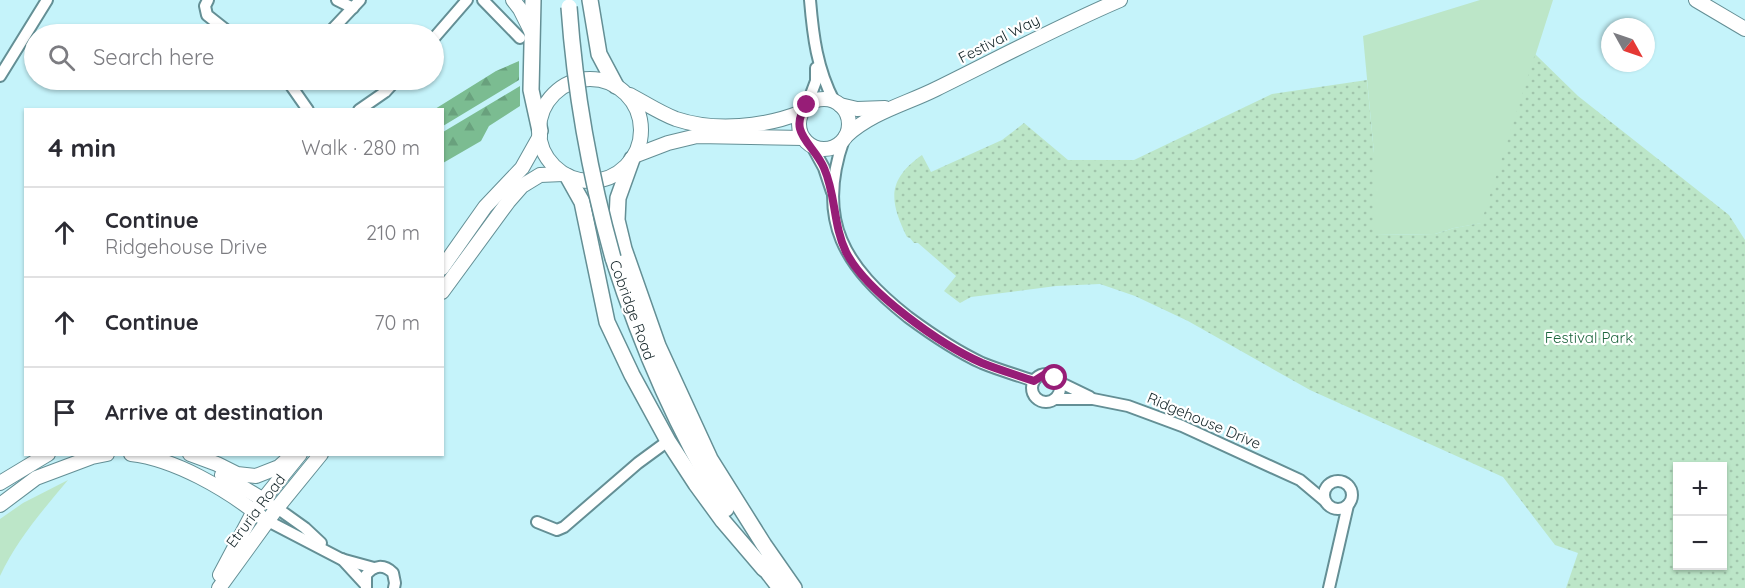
<!DOCTYPE html>
<html lang="en">
<head>
<meta charset="utf-8">
<style>
  body { margin:0; font-family:Quicksand,sans-serif; background:#f7f7f7; color:#2b2b33 }
  .controls { position:absolute; right:18px; bottom:18px; display:grid; overflow:hidden; border-radius:0px; box-shadow:0 2px 4px #0004 }
  .controls button { width:54px; height:54px; display:grid; place-items:center; padding:0; border:0; border-bottom:2px solid #e1e1e2; background:#fff; color:#2b2b33; font:30px sans-serif }
  .compass { position:absolute; left:1601px; top:18px; width:54px; height:54px; border-radius:50%; background:#fff; box-shadow:0 2px 4px #0004; rotate:130deg }
  .stop { position:absolute; width:18px; height:18px; margin:-14px; border:4px solid #971d77; border-radius:50%; background:#fff }
  .stop.end { background:#971d77; border-color:#fff; box-shadow:0 2px 6px #0008 }
  .list { margin:0; padding:0; list-style:none }
  h2 { display:flex; justify-content:space-between; align-items:center; height:78px; margin:0; padding:0 24px; font-size:26px }
  h2 small { font-size:20px; font-weight:400; color:#7c7c81 }
  .list li { display:grid; grid-template-columns:39px 1fr auto; gap:18px; align-items:center; box-sizing:border-box; height:90px; padding:0 24px; border-top:2px solid #e1e1e2 }
  .list b { display:block; font-size:22px; white-space:nowrap }
  .list p { margin:0; font-size:20px; white-space:nowrap; color:#7c7c81 }
  .list em { font-size:20px; font-style:normal; color:#7c7c81 }
  .icon { flex:none; width:33px; height:33px; fill:none; stroke:currentColor; stroke-width:2; stroke-linecap:round; stroke-linejoin:round }
  .map { position:relative; flex:none; width:1745px; height:588px; overflow:hidden }
  .search { position:absolute; background:#fff; box-shadow:0 2px 4px #0004; left:24px; top:24px; width:420px; height:66px; display:flex; align-items:center; gap:15px; box-sizing:border-box; padding:0 21px; border-radius:33px; color:#7c7c81; font-size:22px }
  .panel { position:absolute; background:#fff; box-shadow:0 2px 4px #0004; left:24px; top:108px; width:420px; height:348px; border-radius:0px }
  .map>svg:first-child { display:block }
  .green { fill:#bce6c8 }
  .forest { fill:url(#forest-firs) }
  .park { fill:url(#park-dots); fill-rule:evenodd }
  .lines { fill:none; stroke-linecap:round; stroke-linejoin:round }
  .minor-casing { stroke:#648f95; stroke-width:14 }
  .major-casing { stroke:#648f95; stroke-width:16 }
  .highway-casing { stroke:#648f95; stroke-width:18 }
  .minor { stroke:#fff; stroke-width:10 }
  .major { stroke:#fff; stroke-width:14 }
  .highway { stroke:#fff; stroke-width:15 }
  .highway-bridge-casing { stroke:#648f95; stroke-width:18; stroke-linecap:butt }
  .highway-bridge { stroke:#fff; stroke-width:15 }
  .route { stroke:#971d77; stroke-width:8 }
  .labels { text-anchor:middle; stroke-width:4.5; stroke-linejoin:round; paint-order:stroke }
  .street-label { font-size:15px; fill:#152629; stroke:#fff }
  .park-label { font-size:15px; fill:#1e663e; stroke:#fff }
</style>
</head>
<body>
<div class="map">
<svg width="1745" height="588" viewBox="0 0 1745 588">
  <defs>
    <pattern id="forest-firs" width="22" height="20" patternUnits="userSpaceOnUse" patternTransform="scale(1.5)"><rect width="22" height="20" fill="#7bbc91"/><path d="M5 1l3.5 6h-7zM16 11l3.5 6h-7z" fill="#69a17d"/></pattern>
    <pattern id="park-dots" width="8" height="8" patternUnits="userSpaceOnUse" patternTransform="scale(1.5)"><rect width="8" height="8" fill="#bce6c8"/><path d="M2 2h.1M6 6h.1" fill="none" stroke="#a1c5ac" stroke-width="1.8" stroke-linecap="round"/></pattern>
  </defs>
  <rect width="100%" height="100%" fill="#c5f3fa"/>
  <g class="green">
    <polygon points="1480,0 1553,0 1482,223 1454,228 1435,234 1374,235 1374,153 1363,36"/>
    <path d="M 68,480 C 42,511 17,540 0,576 L 0,519 L 23,503 Z"/>
  </g>
  <g class="forest">
    <polygon points="519,61 519,80 443,126 442,110 435,109 496,71"/>
    <polygon points="520,86 520,106 489,126 481,141 443,163 443,132"/>
  </g>
  <path class="park" d="M 1535,54 L 1578,96 L 1729,215 L 1745,240 L 1745,588 L 1566,588 L 1578,553 L 1555,545 L 1503,477 L 1310,390 L 1188,321 L 1135,296 L 1100,284 L 1056,286 L 971,297 L 960,303 L 944,291 L 956,276 L 918,243 L 914,243 L 910,238 L 907,237 C 889,200 887,180 922,155 L 931,172 L 1002,140 L 1024,123 L 1068,160 L 1134,160 L 1272,94 L 1367,80 L 1374,153 L 1374,235 L 1435,234 L 1454,228 L 1481,223 ZM 1678,466 L 1722,466 L 1722,566 L 1678,566 Z"/>
  <g class="lines">
    <g class="minor-casing">
      <g id="minor">
        <polyline points="208,0 205,6 207,15 231,34"/>
        <polyline points="337,0 353,8"/>
        <polyline points="483,0 520,38"/>
        <path d="M 810,0 C 813,36 817,69 834,101"/>
        <polyline points="328,34 360,0"/>
        <polyline points="434,38 467,0"/>
        <polyline points="0,76 47,0"/>
        <polyline points="287,80 308,110"/>
        <polyline points="807,105 816,81 816,68"/>
        <polyline points="359,110 385,92 396,80"/>
        <path d="M 844,139 C 815,221 845,267 908,317 C 931,334 956,351 982,363 C 999,370 1017,375 1034,381"/>
        <polyline points="812,146 824,168 832,192"/>
        <circle cx="1046" cy="388" r="14"/>
        <polyline points="1059,382 1090,397"/>
        <polyline points="1055,399 1093,399 1128,406 1182,426 1300,480 1325,501"/>
        <circle cx="1338" cy="495" r="14"/>
        <polyline points="277,508 305,528 321,543"/>
        <polyline points="268,521 341,559 374,568"/>
        <polyline points="537,522 557,530 564,527 638,463 668,441"/>
        <polyline points="342,559 365,584"/>
        <path d="M 366,588 L 366,575 C 374,565 384,564 393,573 L 395,583 L 394,588"/>
        <polyline points="1329,588 1348,505"/>
      </g>
    </g>
    <g class="major-casing">
      <g id="major">
        <polyline points="513,0 520,9 532,33"/>
        <polyline points="1696,0 1745,29"/>
        <circle cx="590" cy="130" r="51"/>
        <path d="M 630,95 C 645,103 660,113 676,119 C 715,132 765,127 802,112"/>
        <circle cx="824" cy="124" r="25"/>
        <polyline points="840,105 857,109 885,108"/>
        <path d="M 846,136 C 872,112 906,104 936,89 C 997,59 1057,27 1120,0"/>
        <polyline points="634,156 668,143 697,136 803,138"/>
        <polyline points="442,268 485,207 522,168 540,136"/>
        <polyline points="442,292 508,202 522,186 540,175 563,174"/>
        <path d="M 131,454 C 175,459 226,489 260,516"/>
        <polyline points="190,454 217,464 237,474 256,476 279,467 289,458"/>
        <polyline points="222,475 267,502"/>
        <polyline points="0,483 48,454"/>
        <polyline points="0,505 36,478 92,457 107,454"/>
        <polyline points="220,575 254,511 300,454"/>
        <polyline points="219,588 277,508 321,454"/>
      </g>
    </g>
    <g class="highway-casing">
      <g id="highway">
        <polyline points="533,0 531,90 540,131"/>
        <polyline points="590,0 599,54 616,86"/>
        <polyline points="632,159 618,198 617,220 624,249 658,346 710,459 764,545 794,588"/>
        <polyline points="568,177 582,202 607,322 632,375 668,441 696,484 723,521 764,569"/>
        <path d="M 613,258 C 641,346 677,430 726,509"/>
        <polyline points="760,562 780,588"/>
      </g>
    </g>
    <use href="#minor" class="minor"/>
    <use href="#major" class="major"/>
    <use href="#highway" class="highway"/>
    <g class="highway-bridge-casing">
      <path id="highway-bridge" d="M 569,7 C 575,92 590,176 613,258"/>
    </g>
    <use href="#highway-bridge" class="highway-bridge"/>
  </g>
  <g class="lines">
    <path class="route" d="M 807,105 C 786,132 814,144 824,168 C 836,195 833,225 846,252 C 866,292 941,345 982,363 C 999,370 1017,375 1034,381 L 1045,374 L 1055,378"/>
  </g>
  <g class="labels">
    <g class="street-label">
      <text transform="translate(999 39) rotate(-27)" y="5">Festival Way</text>
      <text transform="translate(632 310) rotate(70)" y="5">Cobridge Road</text>
      <text transform="translate(1204 421) rotate(23)" y="5">Ridgehouse Drive</text>
      <text transform="translate(256 511) rotate(-53)" y="5">Etruria Road</text>
    </g>
    <g class="park-label">
      <text x="1589" y="343">Festival Park</text>
    </g>
  </g>
</svg>
<div class="controls">
<button>+</button>
<button>−</button>
</div>
<svg class="compass" viewBox="-18 -18 36 36"><path d="M0-13l5 13h-10z" fill="#e53935"/><path d="M0 13l5-13h-10z" fill="#7c7c81"/></svg>
<div class="stop" style="left:1055px;top:378px"></div>
<div class="stop end" style="left:807px;top:105px"></div>
<div class="search"><svg class="icon" aria-label="search" viewBox="0 0 24 24"><circle cx="10" cy="10" r="6"/><path d="M15 15l6 6"/></svg>Search here</div>
<section class="panel">
<h2>4 min<small>Walk · 280 m</small></h2>
<ul class="list">
<li><svg class="icon" aria-label="ahead" viewBox="0 0 24 24"><path d="M12 20V5M6 11l6-6 6 6"/></svg><div><b>Continue</b><p>Ridgehouse Drive</p></div><em>210 m</em></li>
<li><svg class="icon" aria-label="ahead" viewBox="0 0 24 24"><path d="M12 20V5M6 11l6-6 6 6"/></svg><div><b>Continue</b></div><em>70 m</em></li>
<li><svg class="icon" aria-label="arrive" viewBox="0 0 24 24"><path d="M6 21V4h12l-3 4 3 4H6"/></svg><div><b>Arrive at destination</b></div></li>
</ul>
</section>
</div>
</body>
</html>
